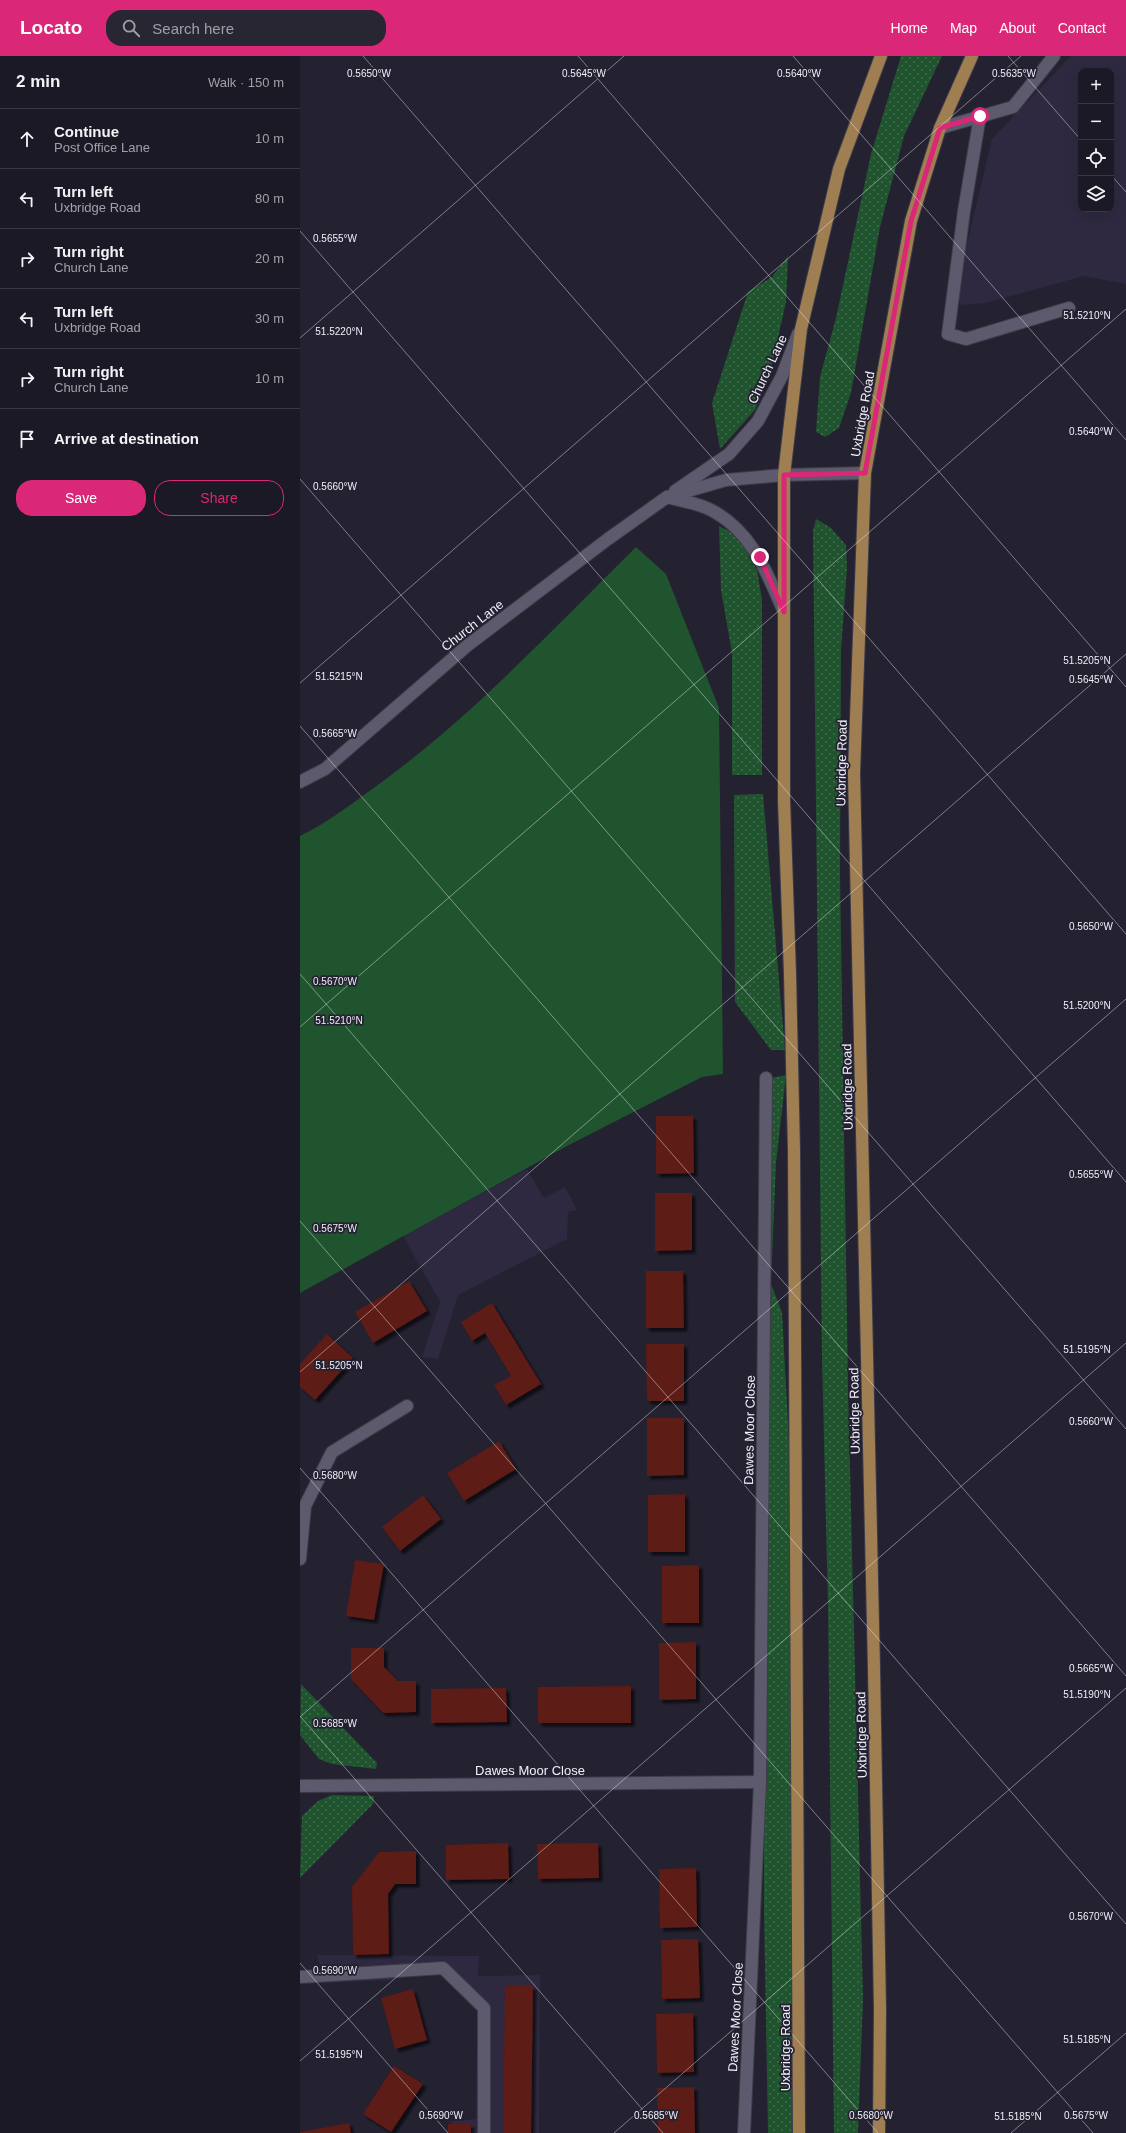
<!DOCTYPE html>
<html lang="en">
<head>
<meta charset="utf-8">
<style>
  body { margin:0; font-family:Helvetica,sans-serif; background:#282632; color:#f1f3f6 }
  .controls { position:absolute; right:12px; top:12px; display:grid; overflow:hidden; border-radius:8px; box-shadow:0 4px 16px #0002 }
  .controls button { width:36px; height:36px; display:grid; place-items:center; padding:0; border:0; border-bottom:1px solid #393842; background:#1b1925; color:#f1f3f6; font:20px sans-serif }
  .stop { position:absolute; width:12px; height:12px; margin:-9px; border:3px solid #db2777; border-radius:50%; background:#fff }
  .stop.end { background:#db2777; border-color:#fff; box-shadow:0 1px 4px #0008 }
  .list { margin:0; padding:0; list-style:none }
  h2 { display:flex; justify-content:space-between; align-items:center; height:52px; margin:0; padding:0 16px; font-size:17px }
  h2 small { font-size:13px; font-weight:400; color:#a0a0a7 }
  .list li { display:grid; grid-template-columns:26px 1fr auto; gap:12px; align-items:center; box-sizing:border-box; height:60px; padding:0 16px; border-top:1px solid #393842 }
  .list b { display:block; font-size:15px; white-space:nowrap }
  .list p { margin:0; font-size:13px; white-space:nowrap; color:#a0a0a7 }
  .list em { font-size:13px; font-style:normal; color:#a0a0a7 }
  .actions { display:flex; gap:8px; padding:12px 16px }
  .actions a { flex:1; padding:9px 0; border:1px solid #db2777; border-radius:16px; text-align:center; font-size:14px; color:#db2777 }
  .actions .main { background:#db2777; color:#fff }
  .icon { flex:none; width:22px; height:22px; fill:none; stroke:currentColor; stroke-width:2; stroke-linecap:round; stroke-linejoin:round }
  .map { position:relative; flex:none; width:826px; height:2077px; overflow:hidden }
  header { display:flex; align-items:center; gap:24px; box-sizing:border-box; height:56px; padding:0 20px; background:#db2777; color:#fff }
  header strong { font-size:19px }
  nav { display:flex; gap:22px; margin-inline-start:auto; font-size:14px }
  .search { width:280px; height:36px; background:#282632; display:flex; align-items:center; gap:10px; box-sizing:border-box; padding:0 14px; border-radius:16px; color:#a0a0a7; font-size:15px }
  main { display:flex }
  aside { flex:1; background:#1b1925 }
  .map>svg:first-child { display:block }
  .built { fill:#2e2940; fill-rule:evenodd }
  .grass { fill:url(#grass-dots) }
  .green { fill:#20542f }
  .building { fill:#5d1a15; filter:url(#shadow) }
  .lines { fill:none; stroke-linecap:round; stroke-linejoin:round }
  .lane-casing { stroke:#3f3c4a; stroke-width:14 }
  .street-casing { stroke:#3f3c4a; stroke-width:14 }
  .primary-casing { stroke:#3f3c4a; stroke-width:14 }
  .lane { stroke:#5d5a6d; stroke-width:12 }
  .street { stroke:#5d5a6d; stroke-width:12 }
  .primary { stroke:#9f7f52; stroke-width:12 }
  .route { stroke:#db2777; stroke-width:5 }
  .ticks { fill:none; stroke:#f0effa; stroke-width:1; stroke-opacity:0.45 }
  .labels { text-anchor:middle; stroke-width:3.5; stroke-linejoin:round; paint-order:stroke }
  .street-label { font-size:13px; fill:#f0effa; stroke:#242131 }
  .ticks-label { font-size:10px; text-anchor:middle; fill:#f0effa; stroke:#242131; stroke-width:3.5; stroke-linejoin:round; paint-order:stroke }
</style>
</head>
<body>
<header>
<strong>Locato</strong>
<div class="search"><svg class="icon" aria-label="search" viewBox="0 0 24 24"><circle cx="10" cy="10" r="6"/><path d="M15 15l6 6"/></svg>Search here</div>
<nav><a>Home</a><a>Map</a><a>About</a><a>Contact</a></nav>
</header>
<main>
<aside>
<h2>2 min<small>Walk · 150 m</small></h2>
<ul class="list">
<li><svg class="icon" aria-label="ahead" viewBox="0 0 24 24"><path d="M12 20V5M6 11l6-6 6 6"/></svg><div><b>Continue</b><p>Post Office Lane</p></div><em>10 m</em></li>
<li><svg class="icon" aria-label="left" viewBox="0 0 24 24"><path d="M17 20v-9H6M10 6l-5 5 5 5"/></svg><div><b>Turn left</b><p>Uxbridge Road</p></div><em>80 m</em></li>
<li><svg class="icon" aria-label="right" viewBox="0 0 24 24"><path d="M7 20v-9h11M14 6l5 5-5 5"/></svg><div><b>Turn right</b><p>Church Lane</p></div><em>20 m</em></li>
<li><svg class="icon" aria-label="left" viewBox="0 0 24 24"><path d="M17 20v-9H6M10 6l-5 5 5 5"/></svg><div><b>Turn left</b><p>Uxbridge Road</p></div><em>30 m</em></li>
<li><svg class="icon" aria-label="right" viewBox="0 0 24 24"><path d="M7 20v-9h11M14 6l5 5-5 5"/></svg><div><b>Turn right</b><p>Church Lane</p></div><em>10 m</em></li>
<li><svg class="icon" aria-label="arrive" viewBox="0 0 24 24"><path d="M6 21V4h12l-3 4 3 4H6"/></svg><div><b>Arrive at destination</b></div></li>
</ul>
<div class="actions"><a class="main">Save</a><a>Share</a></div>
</aside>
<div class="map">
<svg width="826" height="2077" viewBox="0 0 826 2077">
  <defs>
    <pattern id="grass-dots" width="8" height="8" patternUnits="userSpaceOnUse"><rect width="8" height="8" fill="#20542f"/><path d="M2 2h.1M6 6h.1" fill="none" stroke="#416d4e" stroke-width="1.8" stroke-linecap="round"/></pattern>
    <filter id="shadow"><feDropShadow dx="3.5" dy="3.5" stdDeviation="1" flood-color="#0009"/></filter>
  </defs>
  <rect width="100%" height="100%" fill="#242131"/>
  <g class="built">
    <path d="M 771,0 L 826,0 L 826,228 L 783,220 L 686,247 L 661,249 L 656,234 L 692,83 ZM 781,15 L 811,15 L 811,153 L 781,153 Z"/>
    <polygon points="227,1113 244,1142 265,1131 277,1154 268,1156 267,1183 158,1239 138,1303 122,1301 140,1246 103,1180"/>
    <polygon points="17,1899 179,1900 178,1920 240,1919 239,2077 152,2077 152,2065 176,2063 177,1940 146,1918 105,1921 92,1924 26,1927"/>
  </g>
  <g class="grass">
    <polygon points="601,0 642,0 604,80 580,171 551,337 539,372 525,381 516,376 520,321 536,262 571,98"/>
    <polygon points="488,200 486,246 470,317 455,354 420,393 412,347 448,236 472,221"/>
    <polygon points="516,463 531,472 546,489 547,512 541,594 540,817 548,1330 563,1943 558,2077 534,2077 528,1550 522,1301 513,475"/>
    <polygon points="419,470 432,477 444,490 457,513 462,544 462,719 432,719 432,597 421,534"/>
    <polygon points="463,738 485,994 471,994 435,946 434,739"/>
    <polygon points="486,1019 476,1107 471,1228 482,1256 490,1405 490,1673 501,1867 501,2077 468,2077 464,1853 464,1487 460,1294 459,1033 466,1023"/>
    <polygon points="1,1628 77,1707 76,1713 32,1708 19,1703 0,1679"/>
    <polygon points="32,1739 74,1740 73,1748 0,1822 2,1760 18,1745"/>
  </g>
  <path class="green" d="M 336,491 L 366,518 L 419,652 L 423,1018 L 402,1021 L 267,1090 L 0,1237 L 0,780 C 25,768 46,752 68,736 C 167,666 250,576 336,491 Z"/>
  <g class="building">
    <polygon points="356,1060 393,1060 394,1117 356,1118"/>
    <polygon points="355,1137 392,1137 392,1194 355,1195"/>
    <polygon points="346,1215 383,1215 384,1272 346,1272"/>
    <polygon points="109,1225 127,1255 73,1287 55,1256"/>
    <polygon points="192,1247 241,1328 206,1349 194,1329 211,1320 185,1277 172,1285 161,1266"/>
    <polygon points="27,1278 53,1302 15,1344 0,1331 0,1308"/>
    <polygon points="346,1288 384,1288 384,1345 347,1345"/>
    <polygon points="347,1362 384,1362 384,1419 347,1420"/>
    <polygon points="199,1385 216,1413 164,1445 147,1417"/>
    <polygon points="385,1438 385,1496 348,1496 348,1439"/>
    <polygon points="123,1439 141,1463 100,1495 82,1471"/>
    <polygon points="55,1504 84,1508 74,1564 46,1560"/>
    <polygon points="399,1509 399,1567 362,1567 362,1510"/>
    <polygon points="396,1586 396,1643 359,1644 359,1587"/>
    <polygon points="51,1592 84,1592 84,1611 98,1625 116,1625 116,1656 83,1657 51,1623"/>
    <polygon points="331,1630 331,1667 238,1667 238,1631"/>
    <polygon points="206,1632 207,1666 131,1667 131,1633"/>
    <polygon points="208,1787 209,1823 146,1824 146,1789"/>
    <polygon points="298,1787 299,1822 238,1823 237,1788"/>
    <polygon points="116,1795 116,1828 95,1828 88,1838 89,1898 53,1899 52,1831 79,1796"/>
    <polygon points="396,1812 397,1871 360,1872 359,1813"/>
    <polygon points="398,1883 400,1942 362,1943 361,1884"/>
    <polygon points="205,1929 233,1930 231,2077 203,2077"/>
    <polygon points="113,1933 127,1984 95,1993 81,1942"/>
    <polygon points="393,1957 394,2016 357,2017 356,1958"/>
    <polygon points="94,2010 123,2028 91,2076 63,2058"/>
    <polygon points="394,2031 395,2077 358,2077 357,2032"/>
    <polygon points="49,2067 51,2077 0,2077 0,2076"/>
    <rect x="148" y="2068" width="23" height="9"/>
  </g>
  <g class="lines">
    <g class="lane-casing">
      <g id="lane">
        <polyline points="680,60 664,155 648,278 666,283 769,252"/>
        <polyline points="0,1921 143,1912 184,1952 184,2077"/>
      </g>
    </g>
    <g class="street-casing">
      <g id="street">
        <polyline points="640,72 713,51 754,0"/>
        <polyline points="375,435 429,398 458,365 482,320 498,278"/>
        <path d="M 367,441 C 381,445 398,447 411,454 C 452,475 467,517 484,556"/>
        <polyline points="0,726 25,713 168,589 308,483 367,441 426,424 484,419 565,417"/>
        <polyline points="0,1503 5,1450 32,1396 107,1350"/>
        <polyline points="0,1730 460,1726"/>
        <polyline points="444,2077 460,1726 466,1022"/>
      </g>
    </g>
    <g class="primary-casing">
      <g id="primary">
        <polyline points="499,2077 494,1095 490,918 484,744 484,419 501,273 539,113 581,0"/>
        <polyline points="579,2077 580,1954 574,1613 554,717 565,417 611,165 640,72 672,0"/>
      </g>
    </g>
    <use href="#lane" class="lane"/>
    <use href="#street" class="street"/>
    <use href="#primary" class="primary"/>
  </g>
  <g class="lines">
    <polyline class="route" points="460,501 484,556 484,419 565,417 611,165 640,72 680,60"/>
  </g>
  <path class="ticks" d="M 63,0 L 826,878M 278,0 L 826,631M 493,0 L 826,384M 708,0 L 781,84M 811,119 L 826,136M 0,175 L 826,1126M 0,282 L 324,0M 0,423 L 826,1373M 0,627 L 721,0M 0,670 L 826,1620M 0,918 L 826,1868M 0,971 L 826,253M 0,1165 L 793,2077M 0,1316 L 826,598M 0,1412 L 578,2077M 0,1660 L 363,2077M 0,1661 L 826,943M 0,1907 L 148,2077M 0,2005 L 826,1287M 314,2077 L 826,1632M 711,2077 L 826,1977"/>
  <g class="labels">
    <g class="street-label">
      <text transform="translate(467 313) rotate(-65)" y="5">Church Lane</text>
      <text transform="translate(562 358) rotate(-80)" y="5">Uxbridge Road</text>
      <text transform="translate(172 569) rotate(-38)" y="5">Church Lane</text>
      <text transform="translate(541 707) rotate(-89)" y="5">Uxbridge Road</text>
      <text transform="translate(547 1031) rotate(-91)" y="5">Uxbridge Road</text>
      <text transform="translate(554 1355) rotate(-91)" y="5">Uxbridge Road</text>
      <text transform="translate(449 1374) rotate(-89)" y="5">Dawes Moor Close</text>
      <text transform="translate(561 1679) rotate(-91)" y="5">Uxbridge Road</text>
      <text x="230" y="1719">Dawes Moor Close</text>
      <text transform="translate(435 1961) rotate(-87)" y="5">Dawes Moor Close</text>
      <text transform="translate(485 1992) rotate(-90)" y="5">Uxbridge Road</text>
    </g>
  </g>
  <g class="ticks-label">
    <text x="69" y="21">0.5650°W</text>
    <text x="284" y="21">0.5645°W</text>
    <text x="499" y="21">0.5640°W</text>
    <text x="714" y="21">0.5635°W</text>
    <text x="35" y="186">0.5655°W</text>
    <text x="787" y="263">51.5210°N</text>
    <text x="39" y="279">51.5220°N</text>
    <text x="791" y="379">0.5640°W</text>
    <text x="35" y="434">0.5660°W</text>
    <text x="787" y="608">51.5205°N</text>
    <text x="39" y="624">51.5215°N</text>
    <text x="791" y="627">0.5645°W</text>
    <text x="35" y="681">0.5665°W</text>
    <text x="791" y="874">0.5650°W</text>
    <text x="35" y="929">0.5670°W</text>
    <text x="787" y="953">51.5200°N</text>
    <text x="39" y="968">51.5210°N</text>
    <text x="791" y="1122">0.5655°W</text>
    <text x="35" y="1176">0.5675°W</text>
    <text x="787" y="1297">51.5195°N</text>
    <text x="39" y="1313">51.5205°N</text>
    <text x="791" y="1369">0.5660°W</text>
    <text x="35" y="1423">0.5680°W</text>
    <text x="791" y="1616">0.5665°W</text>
    <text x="787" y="1642">51.5190°N</text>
    <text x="35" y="1671">0.5685°W</text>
    <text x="791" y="1864">0.5670°W</text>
    <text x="35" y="1918">0.5690°W</text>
    <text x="787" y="1987">51.5185°N</text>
    <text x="39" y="2002">51.5195°N</text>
    <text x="141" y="2063">0.5690°W</text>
    <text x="356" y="2063">0.5685°W</text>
    <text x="571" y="2063">0.5680°W</text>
    <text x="786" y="2063">0.5675°W</text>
    <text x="718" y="2064">51.5185°N</text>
  </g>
</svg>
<div class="controls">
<button>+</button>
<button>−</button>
<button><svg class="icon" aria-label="locate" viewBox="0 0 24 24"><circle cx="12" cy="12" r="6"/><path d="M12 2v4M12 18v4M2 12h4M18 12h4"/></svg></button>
<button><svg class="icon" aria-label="layers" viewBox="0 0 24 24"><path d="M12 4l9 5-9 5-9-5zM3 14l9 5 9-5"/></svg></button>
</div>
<div class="stop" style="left:680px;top:60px"></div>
<div class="stop end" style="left:460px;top:501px"></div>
</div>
</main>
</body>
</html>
